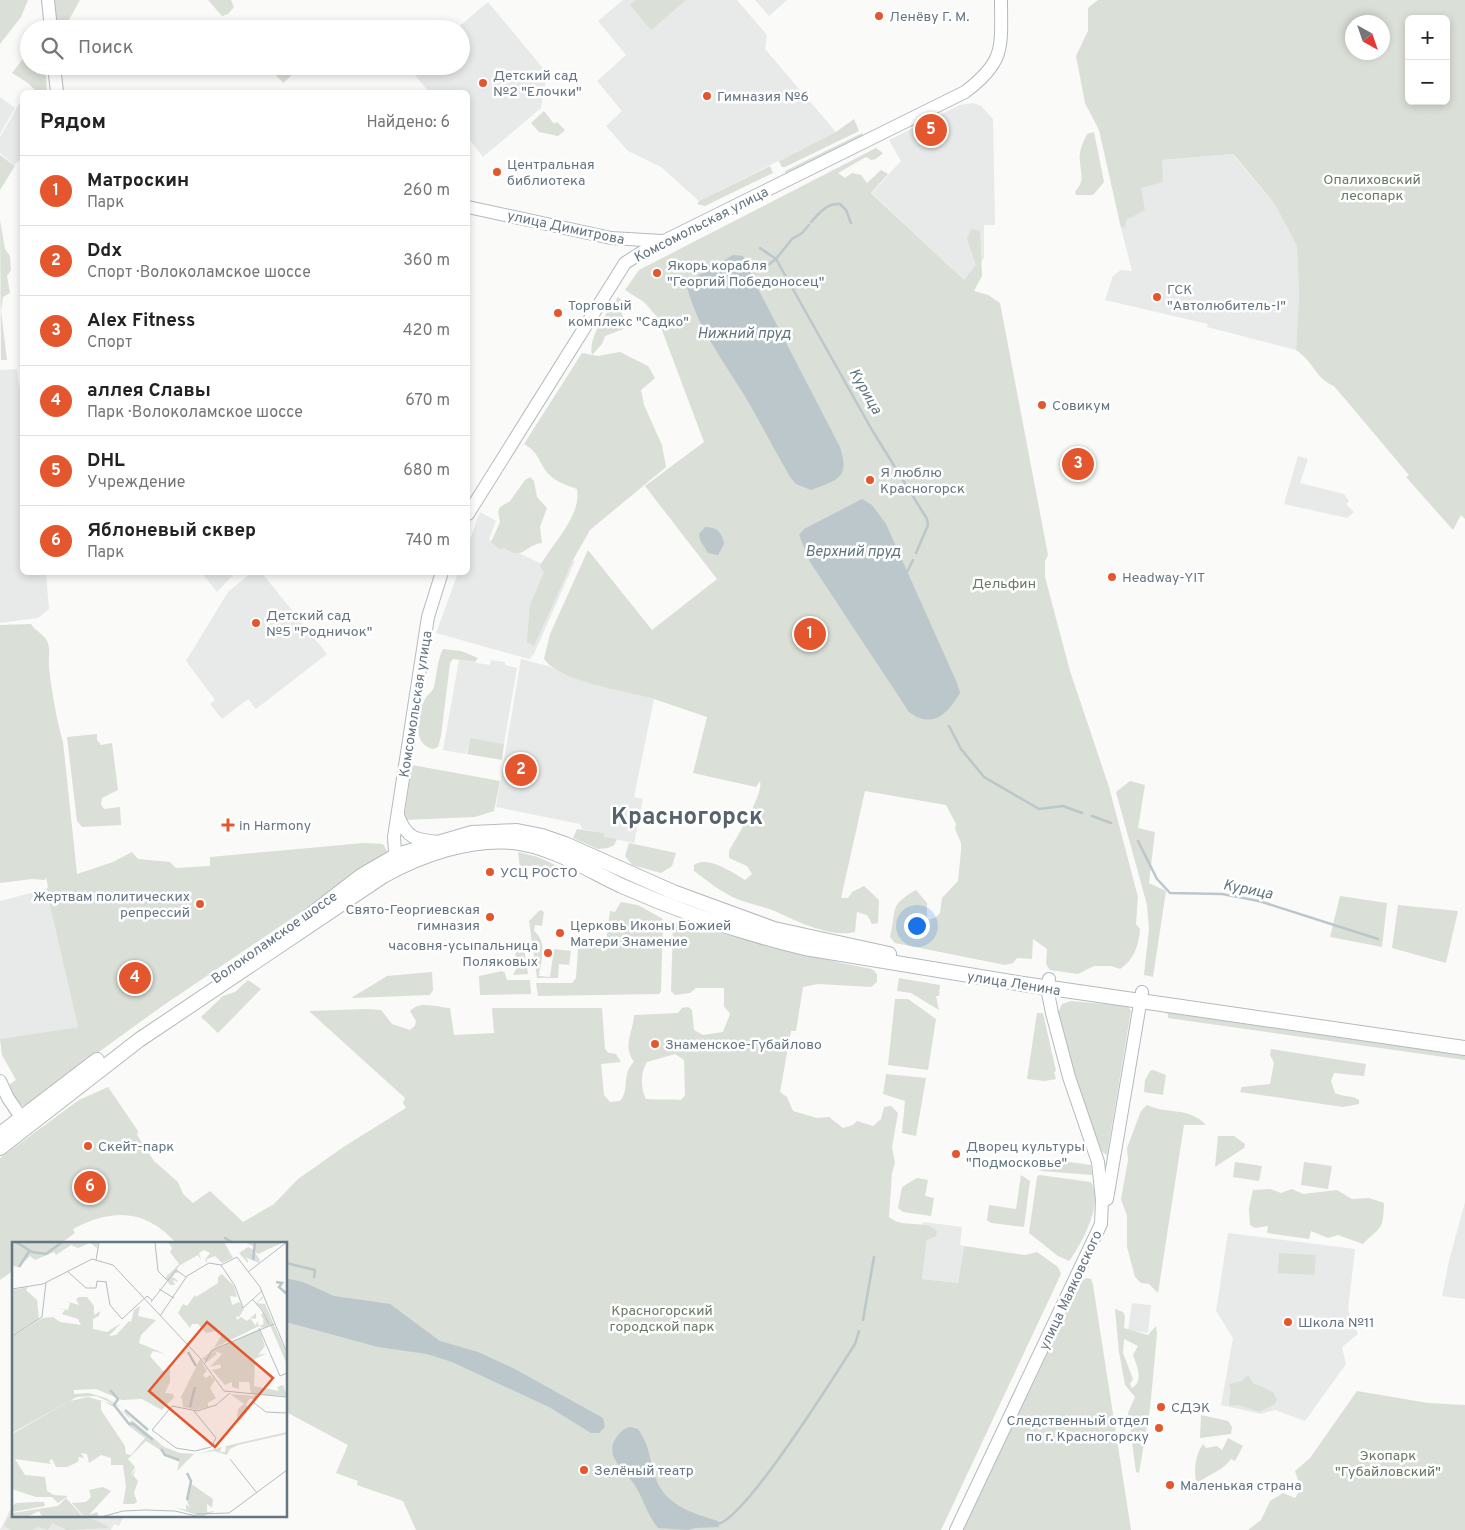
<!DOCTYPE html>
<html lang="ru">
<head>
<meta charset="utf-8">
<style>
  body { margin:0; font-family:Overpass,sans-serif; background:#f6f6f6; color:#222 }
  .controls { position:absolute; right:15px; top:15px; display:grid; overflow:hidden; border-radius:8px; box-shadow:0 2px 8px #0003 }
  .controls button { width:45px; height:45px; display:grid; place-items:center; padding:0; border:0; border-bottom:1px solid #e0e0e0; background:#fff; color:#222; font:25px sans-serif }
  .compass { position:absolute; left:1345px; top:15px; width:45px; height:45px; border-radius:50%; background:#fff; box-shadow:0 2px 8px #0003; rotate:140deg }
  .you { position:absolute; left:916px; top:925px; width:18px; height:18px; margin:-12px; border:4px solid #fff; border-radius:50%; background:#1a73e8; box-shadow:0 0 0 8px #1a73e833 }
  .badge { display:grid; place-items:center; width:32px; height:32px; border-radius:50%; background:#e4572e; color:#fff; font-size:16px; font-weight:700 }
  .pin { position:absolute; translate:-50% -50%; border:2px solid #fff; box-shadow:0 1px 5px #0006 }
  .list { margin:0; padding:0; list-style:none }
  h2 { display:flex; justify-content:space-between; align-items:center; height:65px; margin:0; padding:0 20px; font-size:21px }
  h2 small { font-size:16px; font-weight:400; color:#767676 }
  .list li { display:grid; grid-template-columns:32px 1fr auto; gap:15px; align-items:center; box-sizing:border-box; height:70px; padding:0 20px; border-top:1px solid #e0e0e0 }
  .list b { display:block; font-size:19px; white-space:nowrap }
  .list p { margin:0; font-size:16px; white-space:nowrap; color:#767676 }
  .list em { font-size:16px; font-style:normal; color:#767676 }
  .icon { flex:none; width:28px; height:28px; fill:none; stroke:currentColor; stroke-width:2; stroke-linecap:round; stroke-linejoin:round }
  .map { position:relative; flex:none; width:1465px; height:1530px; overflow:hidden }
  .search { position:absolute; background:#fff; box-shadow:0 2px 8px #0003; left:20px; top:20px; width:450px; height:55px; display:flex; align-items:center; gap:12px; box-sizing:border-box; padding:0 18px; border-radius:28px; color:#767676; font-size:19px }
  .panel { position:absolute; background:#fff; box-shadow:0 2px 8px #0003; left:20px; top:90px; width:450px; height:485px; border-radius:8px }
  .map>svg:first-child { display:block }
  .built { fill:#e8e9e9 }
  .green { fill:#dadfd7; fill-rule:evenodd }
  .water { fill:#bbc7cb }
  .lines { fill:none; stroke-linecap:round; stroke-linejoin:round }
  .stream { stroke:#bbc7cb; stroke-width:2.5 }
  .secondary-casing { stroke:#b3babf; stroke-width:14 }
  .primary-casing { stroke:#b5babe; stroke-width:16 }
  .secondary { stroke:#fff; stroke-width:12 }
  .primary { stroke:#fff; stroke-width:14 }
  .poi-dot { fill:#e4572e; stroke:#fff; stroke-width:2 }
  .labels { text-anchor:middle; stroke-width:5; stroke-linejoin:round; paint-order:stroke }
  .poi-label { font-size:14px; fill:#657683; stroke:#fff; text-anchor:start }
  .park-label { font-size:14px; fill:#687a64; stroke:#fff }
  .street-label { font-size:14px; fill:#657683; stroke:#fff }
  .water-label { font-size:15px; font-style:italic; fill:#60757c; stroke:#fff }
  .town-label { font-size:24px; font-weight:bold; fill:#57646e; stroke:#fff }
  .inset-river { fill:none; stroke:#bbc7cb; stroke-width:2.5 }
  .inset-road { fill:none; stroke:#b5bdc2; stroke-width:1 }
  .view { fill:#e4572e; fill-opacity:0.15; stroke:#e4572e; stroke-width:2.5 }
  .inset-edge { fill:none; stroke:#657683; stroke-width:2.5 }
</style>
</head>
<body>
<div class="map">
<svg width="1465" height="1530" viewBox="0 0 1465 1530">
  <rect width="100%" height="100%" fill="#fafaf8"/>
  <g class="built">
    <polygon points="623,0 737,0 767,35 765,49 836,132 699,201 661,167 628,151 606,126 622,111 597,81 626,55 598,21"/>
    <polygon points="755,0 787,0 769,16"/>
    <polygon points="488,2 547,73 541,108 483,157 468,138 468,92 429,92 409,68 411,66 461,66 461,29 456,29"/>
    <polygon points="0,97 15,108 0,134"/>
    <polygon points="973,103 981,106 993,119 995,225 984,225 984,258 964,280 872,193 901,161 889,140 960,105"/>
    <polygon points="19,104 22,106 22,158 14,165 0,153 0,137"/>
    <polygon points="1232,154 1274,203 1297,246 1299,294 1296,350 1207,327 1208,324 1105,300 1113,276 1121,270 1132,271 1121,228 1125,227 1125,220 1141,188 1162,160"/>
    <polygon points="17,369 19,387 22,387 22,572 46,573 49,609 38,618 0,623 0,370"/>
    <polygon points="1298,456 1308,459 1300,483 1344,494 1349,501 1346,504 1354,512 1347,518 1284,504"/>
    <polygon points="480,512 496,521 489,539 540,563 575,561 534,654 529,659 436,633 458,573 468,572 468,545"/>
    <polygon points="252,572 262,573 327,654 256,709 248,699 222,719 210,704 215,700 186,661 228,592"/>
    <polygon points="202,573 235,573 217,592"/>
    <polygon points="521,659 548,666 570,676 654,699 634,797 643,799 634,843 603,837 604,833 582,829 580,824 496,807"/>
    <polygon points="459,660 490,665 491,660 505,662 505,665 517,668 504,744 470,738 466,754 443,750"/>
    <polygon points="46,889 78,1027 0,1039 0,901"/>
    <polygon points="1465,1202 1465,1299 1442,1296 1449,1261"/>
    <polygon points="923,1222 962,1227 960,1245 964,1246 958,1283 922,1279 927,1241 920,1240"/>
    <polygon points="1228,1233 1355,1249 1348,1310 1358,1334 1342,1347 1346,1364 1305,1421 1275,1410 1261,1414 1221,1405 1233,1338 1216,1311"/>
    <polygon points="1132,1303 1151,1305 1148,1333 1128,1330"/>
    <polygon points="14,1502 14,1516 124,1516 119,1526 114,1524 111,1530 0,1530"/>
  </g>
  <g class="green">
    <polygon points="0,0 28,0 21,17 0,44"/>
    <polygon points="54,0 80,0 64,29 57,29"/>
    <polygon points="208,0 231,0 234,7 228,14 222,16"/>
    <polygon points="636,0 686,0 651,30 630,5"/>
    <path d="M 1098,0 L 1465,0 L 1465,519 L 1461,515 L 1453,530 L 1406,477 L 1409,475 L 1334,386 C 1315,378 1314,362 1296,350 L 1299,294 L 1297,246 L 1274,203 L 1233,154 L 1162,160 L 1163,182 L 1141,188 L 1145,210 L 1126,220 L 1125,227 L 1121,228 L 1099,130 L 1085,103 L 1076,56 L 1088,31 L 1088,8 ZM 1409,19 L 1446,19 L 1446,101 L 1409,101 ZM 1382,22 L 1382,52 L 1352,52 L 1352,22 Z"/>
    <polygon points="29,51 29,66 45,66 47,92 37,92 28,83 12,73"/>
    <polygon points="268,66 302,66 283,83"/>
    <polygon points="544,111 554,124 557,122 565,130 558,136 539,132 531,123"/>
    <polygon points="854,119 859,131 785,167 782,167 779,161 836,132"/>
    <path d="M 1094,132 L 1104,182 L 1093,195 L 1076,195 L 1075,192 C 1085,180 1081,176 1080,162 C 1078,153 1083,142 1087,134 Z"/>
    <polygon points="862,133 864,138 786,175 785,171"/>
    <path d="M 876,148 L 883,153 L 876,159 L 871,160 L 866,157 L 838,173 L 845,178 L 852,173 L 861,175 L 867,183 L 881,170 L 888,174 L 871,193 L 964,280 L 976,265 L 967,239 L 971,229 L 980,231 L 982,276 L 974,291 L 988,295 L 1000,303 L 1048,555 L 1045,561 L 1045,577 L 1070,671 L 1109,787 L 1138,897 L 1136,924 L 1140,929 C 1139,945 1134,960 1120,969 L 1111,966 L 1094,966 L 1078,974 L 1050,970 L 1046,964 L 1047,949 L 1033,939 L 1032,959 L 1017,958 L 1013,963 L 1005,965 L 895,943 L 890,937 C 897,909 888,906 916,890 L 927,903 L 927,920 L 935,918 L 940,913 L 942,898 L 958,881 L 961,851 L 961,843 L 955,829 L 956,824 L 946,805 L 865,791 L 841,898 L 848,898 L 852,892 L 864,886 L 879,900 L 878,923 L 872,924 L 867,915 L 857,912 L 855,932 C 832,938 798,922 777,912 C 762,905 744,904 729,895 C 717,889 705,879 694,871 L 694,865 C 708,855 733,873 745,880 L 752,874 L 747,866 L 729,858 L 729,851 C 736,838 764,794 760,781 L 756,787 L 693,773 L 707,717 C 688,711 670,704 651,698 C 625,691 559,681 544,659 L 550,634 L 588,550 L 652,630 L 717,579 L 645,486 L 704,442 L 657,317 L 644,302 L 625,290 L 639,270 Z"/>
    <polygon points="0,155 15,166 0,190"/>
    <polygon points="770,166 773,173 705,206 697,204 699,201"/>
    <polygon points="0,220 5,249 10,256 11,270 7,276 10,293 3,297 1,311 7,360 1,360"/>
    <path d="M 618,297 L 625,303 L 622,313 L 626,328 L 605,336 L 602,344 L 592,355 C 588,335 608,312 618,297 Z"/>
    <path d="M 620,352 L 648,366 L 655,378 L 641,390 L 644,405 L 662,445 L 666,467 L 590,530 L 573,560 L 534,646 L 527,642 L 530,605 L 544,572 L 540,566 C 552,544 582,515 577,489 C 566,485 553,481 546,471 C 537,458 538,452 524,444 L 582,353 L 598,356 Z"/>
    <path d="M 530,477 L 534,481 L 537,497 L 547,508 L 540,527 L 542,543 C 524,545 525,561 504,548 L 499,549 L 491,542 L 500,522 L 498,512 L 500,507 L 510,501 L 525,480 Z"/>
    <path d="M 31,624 C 35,631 44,634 47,641 C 51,648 48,660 49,668 C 52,692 56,718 63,742 L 77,874 L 113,862 L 132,852 L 138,859 L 170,862 L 176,868 L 210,866 L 210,857 L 364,843 L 383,844 L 387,851 L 385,855 L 161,1007 L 24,1106 C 15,1103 11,1093 10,1084 L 16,1080 L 2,1055 L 0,1039 L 78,1027 L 46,889 L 48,887 L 46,877 L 45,880 L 32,879 L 0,883 L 0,625 Z"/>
    <path d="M 443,649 L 461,651 L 478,658 L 475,662 L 453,659 L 450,663 L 441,736 L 438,747 L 433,749 C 412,745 417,715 425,699 C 427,695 432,692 434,687 C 437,674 437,661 443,649 Z"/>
    <polygon points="97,734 97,740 101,745 112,743 118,790 102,798 101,804 104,809 120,807 121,825 82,827 77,821 67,737"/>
    <polygon points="470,738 504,744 502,760 467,754"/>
    <polygon points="412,765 500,781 494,811 475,817 404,820"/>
    <polygon points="1130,781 1145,785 1138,828 1155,832 1149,883 1166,891 1153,977 1144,975 1149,929 1147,905 1116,792"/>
    <polygon points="577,829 604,833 604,837 617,839 614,845 608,848 598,849 573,838"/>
    <polygon points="629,843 676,853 672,866 661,873 632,865 625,856"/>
    <polygon points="518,852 538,857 557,866 556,876 531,866 528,866 524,877 521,877"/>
    <polygon points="1340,896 1387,903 1382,947 1330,937"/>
    <polygon points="621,902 638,905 663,919 661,991 659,994 538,996 536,983 572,983 576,978 578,949 596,946 605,948 610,911 615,912"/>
    <polygon points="1398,905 1458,911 1446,963 1392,948"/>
    <path d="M 540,910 L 544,912 L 542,926 L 535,925 L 534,931 C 548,942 541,961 539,976 L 550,977 L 554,949 L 571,951 L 569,965 L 559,964 L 558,978 L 537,978 L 529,921 Z"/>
    <path d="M 677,919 C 742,940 805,956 872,969 L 877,974 L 877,982 L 871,987 L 818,984 L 803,987 L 796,1031 L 791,1031 L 780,1092 L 787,1097 L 793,1111 L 817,1118 L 829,1117 L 843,1128 L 853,1125 L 857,1121 L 873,1126 L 881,1119 L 884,1107 L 891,1106 L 898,1113 L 892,1147 L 895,1163 L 892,1173 L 889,1217 C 902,1229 926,1219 937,1231 L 936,1236 L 927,1240 L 922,1279 L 958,1283 L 964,1246 L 1025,1255 L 1037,1252 L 1058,1267 L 1061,1274 L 941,1530 L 416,1530 L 403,1501 L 357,1485 L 358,1481 L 336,1473 L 348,1445 L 286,1412 L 286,1244 L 177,1244 C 146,1209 113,1208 73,1229 L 75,1233 L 60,1244 L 52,1241 L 48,1244 L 14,1244 L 14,1270 L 0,1280 L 0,1158 L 79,1100 L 108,1087 L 138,1131 L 137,1135 L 154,1161 L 178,1182 L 183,1194 L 193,1203 L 210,1191 L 243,1222 L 274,1204 L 298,1179 L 345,1146 L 406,1108 L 403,1103 L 405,1098 L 309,1011 L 368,1009 L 381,1010 L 392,1024 L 410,1030 L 415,1026 L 416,1021 L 410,1011 C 420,1000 437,1007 450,1008 L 454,1035 L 494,1033 L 492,1008 L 602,1008 L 605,1049 L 609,1053 L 616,1054 L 621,1062 L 601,1064 L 604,1095 L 610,1102 L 620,1101 C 630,1090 621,1074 634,1062 C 622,1046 633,1033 634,1015 L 678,1013 L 682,1008 L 688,1007 L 692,1010 L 694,1030 L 703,1035 L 723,1032 L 730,1014 L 724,1006 L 724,988 L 696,988 L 690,993 L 675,995 L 671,991 L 673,926 L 678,923 ZM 675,1054 L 684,1060 L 685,1095 L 681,1100 C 669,1099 659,1100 646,1099 C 640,1088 641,1071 647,1062 Z"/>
    <polygon points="523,942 528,974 513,975 516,969 515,947"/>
    <polygon points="502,971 505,973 507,980 530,980 531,994 480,995 479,976"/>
    <polygon points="432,972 433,990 430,995 351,998 387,976"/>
    <polygon points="899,978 940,985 939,996 936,996 939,1010 911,993 897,991"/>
    <polygon points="248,980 261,989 218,1033 201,1017 223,996 235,992"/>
    <polygon points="895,999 908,999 936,1019 928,1070 888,1065"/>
    <polygon points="1071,1001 1128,1006 1131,1011 1107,1155 1101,1151 1075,1081 1057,1015 1062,1004"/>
    <polygon points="1159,1010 1465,1054 1465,1060 1168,1018 1168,1014"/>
    <polygon points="1037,1013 1043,1013 1056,1071 1054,1072 1056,1079 1045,1081 1027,1079"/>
    <path d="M 1271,1049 L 1366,1064 L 1364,1076 L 1334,1073 L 1331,1081 L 1335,1093 C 1342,1097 1353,1095 1359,1100 L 1359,1104 L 1343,1107 L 1240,1092 L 1242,1087 L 1270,1084 L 1274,1063 L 1270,1055 Z"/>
    <polygon points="1153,1070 1166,1075 1163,1095 1144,1092 1145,1080 1150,1071"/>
    <polygon points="886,1074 926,1078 916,1136 902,1133 905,1101 883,1094"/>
    <path d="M 1147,1105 C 1168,1115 1188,1106 1206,1125 L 1184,1125 L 1158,1293 L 1149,1284 L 1141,1283 L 1135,1277 L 1127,1247 L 1127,1216 L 1121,1199 L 1128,1160 L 1127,1148 L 1141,1111 Z"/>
    <polygon points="1218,1136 1234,1136 1245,1144 1244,1148 1215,1167"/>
    <polygon points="1040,1158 1091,1165 1092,1175 1041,1171 1038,1168"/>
    <polygon points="1235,1162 1262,1166 1259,1181 1233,1177"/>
    <polygon points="1304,1162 1332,1166 1328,1189 1301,1185"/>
    <polygon points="1021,1175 1030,1181 1024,1227 991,1223 987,1220 989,1205 1016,1209"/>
    <path d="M 1039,1175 L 1091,1182 C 1104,1203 1082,1243 1069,1261 L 1058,1256 L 1029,1233 L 1037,1177 Z"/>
    <polygon points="917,1178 928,1180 925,1196 934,1198 931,1216 903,1212 898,1208 902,1187"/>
    <path d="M 1270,1189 L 1281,1193 L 1292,1189 L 1303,1194 L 1337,1190 L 1352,1199 L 1369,1198 L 1384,1203 C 1383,1232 1381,1225 1363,1244 L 1338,1235 L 1328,1238 L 1311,1231 L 1309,1239 L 1267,1233 L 1268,1226 L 1255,1228 L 1250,1225 L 1249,1208 L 1253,1190 Z"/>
    <polygon points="1279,1253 1316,1255 1314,1275 1278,1273"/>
    <polygon points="1087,1278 1091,1279 1093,1285 1131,1530 963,1530 1079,1286 1083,1280"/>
    <path d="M 1115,1309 L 1123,1312 L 1125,1316 L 1124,1328 L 1148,1335 L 1156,1326 L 1157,1334 L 1150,1409 L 1139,1473 L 1136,1472 L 1128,1413 L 1135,1397 L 1125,1385 L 1119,1352 ZM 1124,1339 L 1138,1346 L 1133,1355 C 1137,1366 1144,1381 1132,1388 L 1130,1384 L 1133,1379 L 1123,1353 Z"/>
    <path d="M 1248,1375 L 1253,1383 L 1273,1392 L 1277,1400 L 1275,1404 L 1259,1412 L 1239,1405 L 1230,1406 C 1227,1399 1233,1392 1229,1384 L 1242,1381 Z"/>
    <polygon points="1357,1391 1428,1403 1465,1405 1465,1530 1248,1530 1261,1520 1270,1501 1283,1493 1295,1498 1301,1489 1295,1471 1310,1458"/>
    <polygon points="1201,1415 1228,1421 1232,1427 1231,1434 1200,1438"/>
    <path d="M 1228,1438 L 1243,1446 L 1235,1461 L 1231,1459 C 1222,1472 1209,1473 1197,1484 C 1193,1473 1195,1455 1203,1444 L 1206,1448 L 1217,1446 L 1222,1450 Z"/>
    <path d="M 14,1505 L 14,1516 C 43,1516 85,1509 109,1528 L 67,1530 L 52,1523 L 48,1530 L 38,1527 L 31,1530 L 12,1530 L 4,1526 Z"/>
  </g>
  <g class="water">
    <path d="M 733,255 L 743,256 L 752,277 L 840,447 C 850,478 838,480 811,490 L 796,484 L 790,477 C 774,449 759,420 743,393 C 722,359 697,326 687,287 L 692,279 Z"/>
    <path d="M 862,499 L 872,505 L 886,524 L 957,683 L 960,693 C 948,713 933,730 909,712 L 810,562 L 799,535 L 804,529 Z"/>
    <path d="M 705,527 C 717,527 722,532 724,544 L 718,555 L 708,553 L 700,540 L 699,534 Z"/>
    <polygon points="289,1279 303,1282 334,1296 390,1304 440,1341 478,1352 513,1368 603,1418 605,1427 599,1433 591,1433 549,1407 452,1362 427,1354 378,1347 286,1322 286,1280"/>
    <path d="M 631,1427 L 638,1429 C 650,1446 649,1458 655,1476 C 664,1505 692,1513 718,1521 L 719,1527 L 695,1528 L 688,1530 L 658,1528 C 648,1516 644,1501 636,1487 C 627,1472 603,1457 616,1438 C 620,1432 624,1428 631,1427 Z"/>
  </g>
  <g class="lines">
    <g class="stream">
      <path d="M 811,222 C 820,212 827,203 840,204 L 846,210 L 851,223"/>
      <polyline points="760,248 776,259 872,430 927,519 928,525 916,553"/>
      <polyline points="760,271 776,259 792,239 802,233 809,225"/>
      <polyline points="752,277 755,275"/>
      <polyline points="906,574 913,560"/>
      <polyline points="949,726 961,749 984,777 1039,809 1063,806 1082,813"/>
      <polyline points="1092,816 1111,823"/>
      <polyline points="1138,841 1157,879 1170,893 1222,894 1259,901 1378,939"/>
      <polyline points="225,1238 235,1244"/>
      <polyline points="286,1263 315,1270 314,1277"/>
      <polyline points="863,1320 874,1257"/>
      <path d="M 718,1524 C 747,1517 835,1375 855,1344 L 859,1331"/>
    </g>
    <g class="secondary-casing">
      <g id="secondary">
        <polyline points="48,0 51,29"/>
        <polyline points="54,66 57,92"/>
        <polyline points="468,207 611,238 662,241"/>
        <path d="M 468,514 L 625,263 L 644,251 L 965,92 C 1006,61 1001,47 1001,0"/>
        <path d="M 398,816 C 407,839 416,840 439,842"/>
        <polyline points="401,864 395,852 394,837 428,617 442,572"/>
        <polyline points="0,1081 8,1098 27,1126"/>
        <polyline points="1107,1199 1142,992"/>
        <polyline points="956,1530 1101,1224 1102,1200 1098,1162 1069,1077 1052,1013 1047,988 1049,979"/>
      </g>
    </g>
    <g class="primary-casing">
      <g id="primary">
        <polyline points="309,916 361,876 397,855 472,833 517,831 542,836 565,844 673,892 774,929 889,954"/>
        <polyline points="0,1134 97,1060"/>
        <path d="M 0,1148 L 139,1040 L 383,876 C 421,855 469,838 513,842 C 551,846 588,870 622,886 C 681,912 742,933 805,948 L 1023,984 L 1465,1048"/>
      </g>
    </g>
    <use href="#secondary" class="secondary"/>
    <use href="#primary" class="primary"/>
  </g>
  <g class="poi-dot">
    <circle cx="879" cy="16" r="5"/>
    <circle cx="483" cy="83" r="5"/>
    <circle cx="707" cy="96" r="5"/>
    <circle cx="497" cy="172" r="5"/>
    <circle cx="657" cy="273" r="5"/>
    <circle cx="1157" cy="297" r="5"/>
    <circle cx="558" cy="313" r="5"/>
    <circle cx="1042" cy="405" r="5"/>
    <circle cx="870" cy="480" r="5"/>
    <circle cx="1112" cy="577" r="5"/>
    <circle cx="256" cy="623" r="5"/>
    <path d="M225.5 817.5h5v5h5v5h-5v5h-5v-5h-5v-5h5z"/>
    <circle cx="490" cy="872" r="5"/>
    <circle cx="200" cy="904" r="5"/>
    <circle cx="490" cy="917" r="5"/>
    <circle cx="560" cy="933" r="5"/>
    <circle cx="548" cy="953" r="5"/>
    <circle cx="655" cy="1044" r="5"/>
    <circle cx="88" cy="1146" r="5"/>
    <circle cx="956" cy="1154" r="5"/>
    <circle cx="1288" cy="1322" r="5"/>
    <circle cx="1161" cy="1407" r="5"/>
    <circle cx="1159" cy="1428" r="5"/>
    <circle cx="584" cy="1470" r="5"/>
    <circle cx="1170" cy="1485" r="5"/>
  </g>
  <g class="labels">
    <g class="poi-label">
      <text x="889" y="21">Ленёву Г. М.</text>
      <text x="493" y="80">Детский сад<tspan x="493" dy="16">№2 "Елочки"</tspan></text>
      <text x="717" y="101">Гимназия №6</text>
      <text x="507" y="169">Центральная<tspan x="507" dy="16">библиотека</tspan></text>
      <text x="667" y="270">Якорь корабля<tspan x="667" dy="16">"Георгий Победоносец"</tspan></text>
      <text x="1167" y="294">ГСК<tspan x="1167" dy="16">"Автолюбитель-I"</tspan></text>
      <text x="568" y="310">Торговый<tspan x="568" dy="16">комплекс "Садко"</tspan></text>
      <text x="1052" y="410">Совикум</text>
      <text x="880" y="477">Я люблю<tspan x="880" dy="16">Красногорск</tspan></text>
      <text x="1122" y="582">Headway-YIT</text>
      <text x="266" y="620">Детский сад<tspan x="266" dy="16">№5 "Родничок"</tspan></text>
      <text x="239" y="830">in Harmony</text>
      <text x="500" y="877">УСЦ РОСТО</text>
      <text x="190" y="901" text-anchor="end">Жертвам политических<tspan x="190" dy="16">репрессий</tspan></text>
      <text x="480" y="914" text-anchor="end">Свято-Георгиевская<tspan x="480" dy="16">гимназия</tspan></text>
      <text x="570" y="930">Церковь Иконы Божией<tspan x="570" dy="16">Матери Знамение</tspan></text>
      <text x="538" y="950" text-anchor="end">часовня-усыпальница<tspan x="538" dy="16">Поляковых</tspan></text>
      <text x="665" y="1049">Знаменское-Губайлово</text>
      <text x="98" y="1151">Скейт-парк</text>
      <text x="966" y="1151">Дворец культуры<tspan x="966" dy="16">"Подмосковье"</tspan></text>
      <text x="1298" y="1327">Школа №11</text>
      <text x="1171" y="1412">СДЭК</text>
      <text x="1149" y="1425" text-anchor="end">Следственный отдел<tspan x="1149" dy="16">по г. Красногорску</tspan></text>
      <text x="594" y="1475">Зелёный театр</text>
      <text x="1180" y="1490">Маленькая страна</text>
    </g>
    <g class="park-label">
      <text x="1372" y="184">Опалиховский<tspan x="1372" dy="16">лесопарк</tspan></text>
      <text x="1004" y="588">Дельфин</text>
      <text x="662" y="1315">Красногорский<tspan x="662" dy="16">городской парк</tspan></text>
      <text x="1388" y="1460">Экопарк<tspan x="1388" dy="16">"Губайловский"</tspan></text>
    </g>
    <g class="street-label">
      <text transform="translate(701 224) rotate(-27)" y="5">Комсомольская улица</text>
      <text transform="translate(566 227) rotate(12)" y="5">улица Димитрова</text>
      <text transform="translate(415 704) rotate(-81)" y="5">Комсомольская улица</text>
      <text transform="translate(274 937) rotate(-35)" y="5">Волоколамское шоссе</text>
      <text transform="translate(1014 983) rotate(9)" y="5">улица Ленина</text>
      <text transform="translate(1070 1290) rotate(-65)" y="5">улица Маяковского</text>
    </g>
    <g class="water-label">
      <text x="744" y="338">Нижний пруд</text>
      <text transform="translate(866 391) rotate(60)" y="5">Курица</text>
      <text x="853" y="556">Верхний пруд</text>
      <text transform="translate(1248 889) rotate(11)" y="5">Курица</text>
    </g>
    <g class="town-label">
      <text x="687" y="824">Красногорск</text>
    </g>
  </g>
  <g transform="translate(12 1242)">
    <rect width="275" height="275" fill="#fafaf8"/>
    <path d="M 0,0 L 86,0 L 85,6 L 78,1 L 66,6 L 59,3 L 44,13 L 42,10 L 23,18 L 18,14 L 7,25 L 0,24 ZM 156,0 L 212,0 L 221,16 L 210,21 L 203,14 L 195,17 L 195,21 L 193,18 L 198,11 L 192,8 L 187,11 L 189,18 L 186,13 L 170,22 L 173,25 L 169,22 L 165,27 L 166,31 L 163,31 L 160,36 L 164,36 L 163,37 L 165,38 L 166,39 L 166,40 L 161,38 L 163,43 L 158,43 L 153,36 L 167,22 L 158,10 L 160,6 ZM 233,0 L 272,0 L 246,12 L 242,9 L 248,18 L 247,21 L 233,15 L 236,18 L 236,21 L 227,11 L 236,5 L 242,8 L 242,5 ZM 210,32 L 222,44 L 225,55 L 218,54 L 220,63 L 227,60 L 232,67 L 227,75 L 224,74 L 225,78 L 229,75 L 235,79 L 244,71 L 244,77 L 238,76 L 244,84 L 245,79 L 247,84 L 202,106 L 210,92 L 205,89 L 194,91 L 186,82 L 180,82 L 178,86 L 166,71 L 171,62 L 175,64 L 183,53 L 184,55 L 206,41 L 206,35 ZM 16,45 L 14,48 L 25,58 L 27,77 L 0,93 L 0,48 ZM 251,54 L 251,56 L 245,61 L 253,62 L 275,113 L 274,120 L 258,83 L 251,86 L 247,84 L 252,82 L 250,77 L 253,80 L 249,73 L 251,71 L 256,80 L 251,68 L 244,61 ZM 67,55 L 75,55 L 82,64 L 82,73 L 88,69 L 87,74 L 81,77 L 81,87 L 95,90 L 109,81 L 97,94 L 104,93 L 117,79 L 119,80 L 122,68 L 128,64 L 126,74 L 144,78 L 129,93 L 127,101 L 153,112 L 141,109 L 138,114 L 151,129 L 158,126 L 158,140 L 153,151 L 161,152 L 162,155 L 150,168 L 130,157 L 110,158 L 84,147 L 62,148 L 62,152 L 77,151 L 94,156 L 111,166 L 84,154 L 65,155 L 0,191 L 0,94 L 31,76 L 41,75 L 48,80 L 69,83 L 66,77 L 50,72 L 53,68 L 41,65 L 56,68 L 58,61 L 53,59 L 67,63 L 64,57 ZM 247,87 L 253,104 L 246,113 L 255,111 L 243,117 L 242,144 L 267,149 L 265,145 L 271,143 L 275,154 L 239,152 L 237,140 L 227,140 L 227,147 L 220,145 L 220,140 L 213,143 L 200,128 L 209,126 L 208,122 L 198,125 L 210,112 L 203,109 L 205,112 L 195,120 L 190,117 L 199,109 ZM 188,117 L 195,129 L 191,133 L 194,136 L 198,133 L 203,138 L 198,146 L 204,156 L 196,161 L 196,165 L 184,168 L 171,165 L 170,156 L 168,157 ZM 218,152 L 244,154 L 242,158 L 238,156 L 234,163 L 238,166 L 229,178 L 225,175 L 226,167 L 232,162 ZM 76,155 L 101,162 L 152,205 L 168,211 L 186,212 L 210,205 L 208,210 L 213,210 L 214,204 L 275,190 L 275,192 L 226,203 L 218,207 L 215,213 L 202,209 L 185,212 L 182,212 L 165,229 L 167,220 L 134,199 L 116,217 L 123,225 L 118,234 L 125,226 L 121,233 L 126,239 L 122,251 L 125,260 L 122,262 L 111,262 L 114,245 L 111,223 L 99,223 L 99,216 L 89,213 L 77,221 L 75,212 L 69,211 L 72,216 L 67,215 L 66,220 L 55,225 L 44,225 L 40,217 L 37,219 L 39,222 L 3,217 L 13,233 L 33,235 L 35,249 L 42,253 L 56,254 L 46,261 L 40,255 L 24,255 L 0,247 L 0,192 L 58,159 ZM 89,158 L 115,172 L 120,178 L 116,182 L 118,185 L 133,196 L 119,213 L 114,212 L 113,204 L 89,168 ZM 178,241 L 201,257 L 200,266 L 195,262 L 195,270 L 203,269 L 190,275 L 164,266 L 176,268 L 174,267 L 174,262 L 178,266 L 174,257 ZM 91,245 L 99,249 L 77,273 L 85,270 L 87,275 L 72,275 L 60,261 L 74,260 L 79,255 L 77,248 ZM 54,256 L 71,275 L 30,275 L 27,269 L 15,275 L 0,275 L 0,271 L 46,264 ZM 23,260 L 32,260 L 33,264 L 0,270 L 0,264 L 4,261 Z" fill="#dadfd7" fill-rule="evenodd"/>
    <path class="inset-river" d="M 4,0 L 20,10 L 34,12 L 50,0M 241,18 L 243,0M 7,25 L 18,8M 264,40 L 270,41 L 267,45 L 275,52M 176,110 L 184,124M 98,148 L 106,157 L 102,163 L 117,182 L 121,182M 178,165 L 183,145M 113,168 L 136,188M 120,181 L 141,198M 149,207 L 153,213 L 167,218M 175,231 L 179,239 L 175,258"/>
    <path class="inset-road" d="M 143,0 L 146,29 L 155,38M 84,18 L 87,0M 209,23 L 223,44 L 231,66 L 250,49M 55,29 L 74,46 L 84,46 L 85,39 L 95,40M 236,30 L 275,0M 94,40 L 98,63 L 110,77 L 135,54 L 140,58M 0,47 L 31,42 L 80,17 L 101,23 L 188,116 L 212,149 L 275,155M 147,47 L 162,56M 241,58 L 250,68 L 257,82M 139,60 L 164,28 L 174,35M 148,74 L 175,34 L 197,21 L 209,23 L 225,15 L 248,45 L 275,111M 247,86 L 268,134 L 275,131M 0,94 L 30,75 L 34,40M 193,121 L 200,108 L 262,82M 244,153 L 242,161 L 254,170 L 275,171M 182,169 L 204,196 L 199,205 L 183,209 L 164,206 L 140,188 L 160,164 L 185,169 L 204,163 L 218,151M 218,217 L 245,251M 184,272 L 217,271 L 275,228M 89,275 L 111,269 L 133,268 L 163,269 L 188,275"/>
    <path class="view" d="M 195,80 L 261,136 L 203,205 L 137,149 Z"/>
    <rect width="275" height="275" class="inset-edge"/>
  </g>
</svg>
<div class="controls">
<button>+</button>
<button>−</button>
</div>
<svg class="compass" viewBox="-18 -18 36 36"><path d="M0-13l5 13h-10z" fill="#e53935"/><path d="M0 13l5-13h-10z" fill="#767676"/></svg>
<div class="you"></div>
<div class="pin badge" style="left:810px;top:634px">1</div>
<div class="pin badge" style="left:521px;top:770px">2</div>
<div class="pin badge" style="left:1078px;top:464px">3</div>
<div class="pin badge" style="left:135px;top:978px">4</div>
<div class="pin badge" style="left:931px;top:130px">5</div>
<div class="pin badge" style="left:90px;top:1187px">6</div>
<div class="search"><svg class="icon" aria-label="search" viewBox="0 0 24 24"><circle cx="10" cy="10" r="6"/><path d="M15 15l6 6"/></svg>Поиск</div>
<section class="panel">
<h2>Рядом<small>Найдено: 6</small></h2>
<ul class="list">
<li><span class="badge">1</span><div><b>Матроскин</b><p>Парк</p></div><em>260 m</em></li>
<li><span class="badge">2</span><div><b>Ddx</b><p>Спорт · Волоколамское шоссе</p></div><em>360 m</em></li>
<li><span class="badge">3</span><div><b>Alex Fitness</b><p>Спорт</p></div><em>420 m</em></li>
<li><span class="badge">4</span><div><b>аллея Славы</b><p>Парк · Волоколамское шоссе</p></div><em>670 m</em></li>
<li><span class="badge">5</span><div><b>DHL</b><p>Учреждение</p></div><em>680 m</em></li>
<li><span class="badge">6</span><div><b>Яблоневый сквер</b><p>Парк</p></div><em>740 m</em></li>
</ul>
</section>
</div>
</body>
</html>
